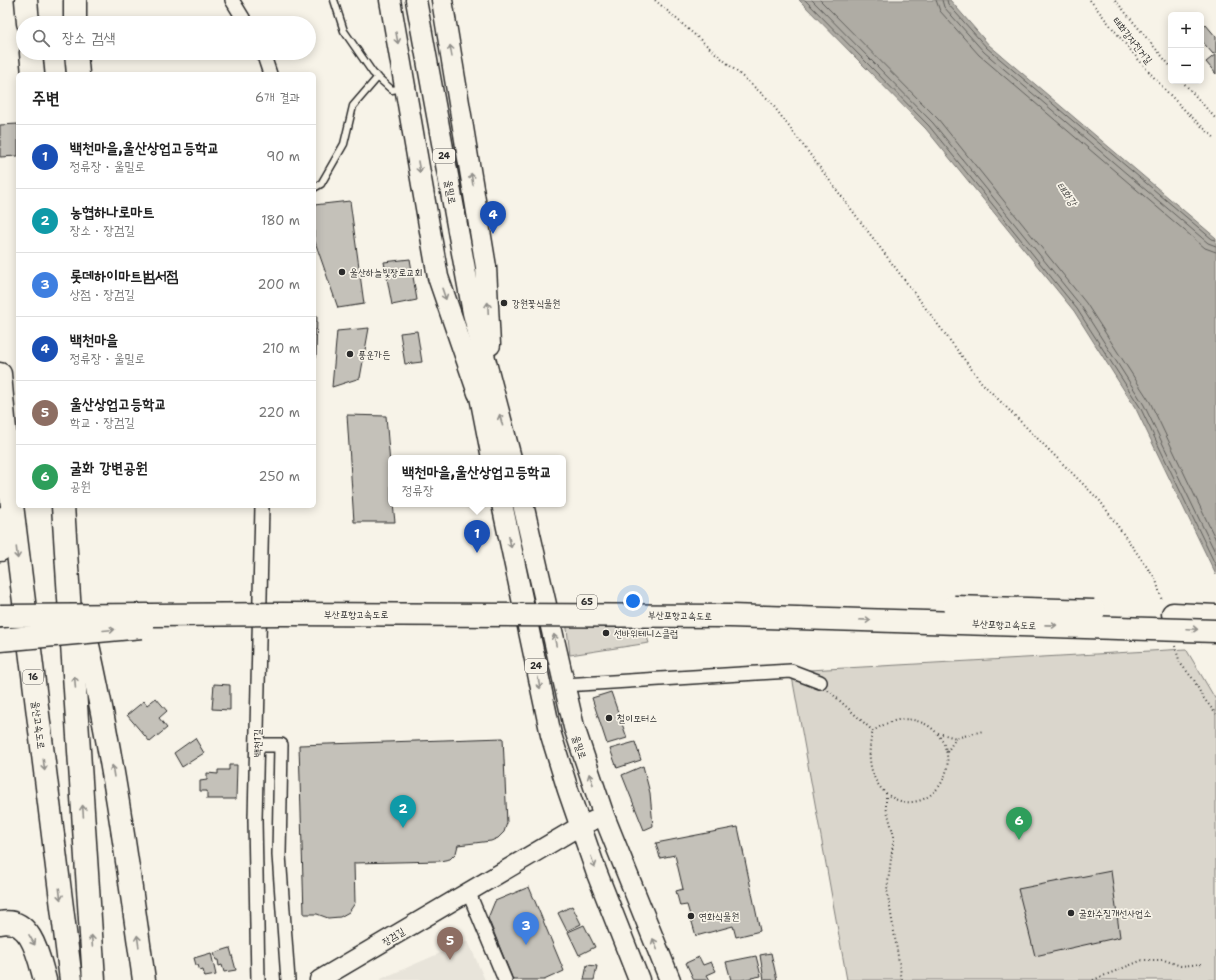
<!DOCTYPE html>
<html lang="ko">
<head>
<meta charset="utf-8">
<style>
  body { margin:0; font-family:"Shantell Sans","Poor Story",sans-serif; background:#f6f6f6; color:#222 }
  .controls { position:absolute; right:12px; top:12px; display:grid; overflow:hidden; border-radius:6px; box-shadow:0 2px 10px #0003 }
  .controls button { width:36px; height:36px; display:grid; place-items:center; padding:0; border:0; border-bottom:1px solid #e0e0e0; background:#fff; color:#222; font:20px sans-serif }
  .you { position:absolute; left:633px; top:601px; width:14px; height:14px; margin:-10px; border:3px solid #fff; border-radius:50%; background:#1a73e8; box-shadow:0 0 0 6px #1a73e833 }
  .badge { display:grid; place-items:center; width:26px; height:26px; border-radius:50%; background:#2b2b2b; color:#fff; font-size:13px; font-weight:700 }
  .pin { position:absolute; translate:-50% -33px; filter:drop-shadow(0 1px 2px #0008) }
  .pin::after { content:''; position:absolute; top:21px; width:14px; height:12px; background:inherit; clip-path:polygon(0 0,100% 0,50% 100%) }
  .popup { position:absolute; left:388px; top:455px; width:178px; height:52px; box-sizing:border-box; display:grid; place-content:center; border-radius:6px; background:#fff; filter:drop-shadow(0 1px 3px #0005); font-size:13px; white-space:nowrap; color:#767676 }
  .popup b { font-size:15px; color:#222 }
  .popup::after { content:''; position:absolute; left:50%; top:100%; margin-left:-8px; border:8px solid transparent; border-top-color:#fff }
  .list { margin:0; padding:0; list-style:none }
  h2 { display:flex; justify-content:space-between; align-items:center; height:52px; margin:0; padding:0 16px; font-size:17px }
  h2 small { font-size:13px; font-weight:400; color:#767676 }
  .list li { display:grid; grid-template-columns:26px 1fr auto; gap:12px; align-items:center; box-sizing:border-box; height:64px; padding:0 16px; border-top:1px solid #e0e0e0 }
  .list b { display:block; font-size:15px; white-space:nowrap }
  .list p { margin:0; font-size:13px; white-space:nowrap; color:#767676 }
  .list em { font-size:13px; font-style:normal; color:#767676 }
  .icon { flex:none; width:22px; height:22px; fill:none; stroke:currentColor; stroke-width:2; stroke-linecap:round; stroke-linejoin:round }
  .map { position:relative; flex:none; width:1216px; height:980px; overflow:hidden }
  .search { position:absolute; background:#fff; box-shadow:0 2px 10px #0003; left:16px; top:16px; width:300px; height:44px; display:flex; align-items:center; gap:10px; box-sizing:border-box; padding:0 14px; border-radius:22px; color:#767676; font-size:15px }
  .panel { position:absolute; background:#fff; box-shadow:0 2px 10px #0003; left:16px; top:72px; width:300px; height:436px; border-radius:6px }
  .map>svg:first-child { display:block }
  .built { fill:#e8e4da }
  .green { fill:#dad6cc; stroke:#82807c }
  .water { fill:#afaca4; stroke:#7a7874 }
  .lines { fill:none; stroke-linecap:round; stroke-linejoin:round }
  .shore { stroke:#605f5b; stroke-width:1 }
  .building { fill:#c4c1b9; stroke:#2b2b2b }
  .lane-casing { stroke:#2b2b2b; stroke-width:9 }
  .street-casing { stroke:#2b2b2b; stroke-width:16 }
  .secondary-casing { stroke:#2b2b2b; stroke-width:21 }
  .primary-casing { stroke:#2b2b2b; stroke-width:23 }
  .highway-casing { stroke:#2b2b2b; stroke-width:25 }
  .path { stroke:#2b2b2b; stroke-width:2; stroke-dasharray:1 3; stroke-linecap:butt }
  .lane { stroke:#f7f3e8; stroke-width:6 }
  .street { stroke:#f7f3e8; stroke-width:13 }
  .secondary { stroke:#f7f3e8; stroke-width:18 }
  .primary { stroke:#f7f3e8; stroke-width:20 }
  .highway { stroke:#f7f3e8; stroke-width:22 }
  .highway-bridge-casing { stroke:#2b2b2b; stroke-width:25; stroke-linecap:butt }
  .highway-bridge { stroke:#f7f3e8; stroke-width:22 }
  .oneway { stroke:#918f8a }
  .poi-dot { fill:#2b2b2b; stroke:#f7f3e8; stroke-width:1.5 }
  .labels { text-anchor:middle; stroke-width:3.5; stroke-linejoin:round; paint-order:stroke }
  .shield { fill:#f7f3e8; stroke:#686764; stroke-width:1 }
  .shield-label { font-size:9px; font-weight:bold; fill:#2b2b2b }
  .street-label { font-size:10px; fill:#2b2b2b; stroke:#f7f3e8 }
  .poi-label { font-size:10px; fill:#2b2b2b; stroke:#f7f3e8; text-anchor:start }
  .water-label { font-size:11px; font-style:italic; fill:#53524f; stroke:#f7f3e8 }
</style>
</head>
<body>
<div class="map">
<svg width="1216" height="980" viewBox="0 0 1216 980">
  <rect width="100%" height="100%" fill="#f7f3e8"/>
  <filter id="ink" filterUnits="userSpaceOnUse"><feTurbulence type="fractalNoise" baseFrequency=".025" numOctaves="2"/><feDisplacementMap in="SourceGraphic" scale="8" xChannelSelector="R" yChannelSelector="G"/><feConvolveMatrix kernelMatrix="1 2 1 2 8 2 1 2 1" color-interpolation-filters="sRGB"/></filter>
  <g filter="url(#ink)">
    <polygon class="built" points="468,941 485,980 379,980 383,978"/>
    <g class="green">
      <polygon points="566,620 643,624 649,643 570,655"/>
      <polygon points="1186,649 1216,700 1216,980 847,980 791,671"/>
    </g>
    <polygon class="water" points="799,0 950,0 989,45 1216,238 1216,575 1136,409 1074,311 926,129"/>
    <g class="lines">
      <g class="shore">
        <polyline points="805,0 929,126 1077,309 1140,407 1216,566"/>
        <polyline points="812,0 933,123 1081,306 1144,405 1216,554"/>
        <polyline points="820,0 938,119 1086,303 1150,402 1216,540"/>
        <polyline points="936,0 940,11 979,55 1205,248 1216,252"/>
        <polyline points="942,0 944,7 984,52 1208,243 1216,246"/>
        <polyline points="947,0 948,4 987,48 1212,239 1216,240"/>
      </g>
    </g>
    <g class="building">
      <polygon points="1206,25 1216,37 1216,52 1213,54 1201,40 1201,29"/>
      <polygon points="1216,54 1216,74 1206,62"/>
      <polygon points="18,124 18,156 0,157 0,125"/>
      <polygon points="350,201 364,304 338,308 314,239 314,205"/>
      <polygon points="410,259 417,300 392,305 384,262"/>
      <polygon points="314,316 317,316 316,358 314,358"/>
      <polygon points="369,328 360,378 332,387 337,331"/>
      <polygon points="417,331 422,362 405,364 400,333"/>
      <polygon points="347,415 386,416 391,476 391,504 393,504 395,522 354,522"/>
      <polygon points="214,684 230,685 230,710 212,709"/>
      <polygon points="611,692 627,738 607,744 592,698"/>
      <polygon points="156,698 167,711 159,718 167,728 150,742 127,715 144,701 147,705"/>
      <polygon points="195,738 204,753 182,767 174,753"/>
      <polygon points="503,738 507,823 504,832 498,838 491,841 458,845 456,853 450,859 440,861 354,863 355,903 349,912 340,917 328,918 317,914 304,914 299,745"/>
      <polygon points="635,742 641,760 617,768 610,749"/>
      <polygon points="229,765 237,765 236,799 207,799 207,791 200,791 200,781 207,780 207,773 218,774 218,770 229,770"/>
      <polygon points="643,766 650,793 653,826 644,830 622,775"/>
      <polygon points="738,827 760,931 736,937 733,926 696,936 687,905 680,906 676,891 683,889 675,855 660,858 656,843"/>
      <polygon points="1111,871 1120,937 1035,956 1018,889"/>
      <polygon points="529,887 564,971 544,980 513,980 488,918 495,901"/>
      <polygon points="572,906 581,924 567,931 558,913"/>
      <polygon points="584,925 595,947 579,955 568,932"/>
      <polygon points="230,948 236,970 224,972 222,965 219,966 218,960 216,960 214,953"/>
      <polygon points="211,953 216,975 205,977 203,970 200,971 198,965 196,965 194,958"/>
      <polygon points="771,953 777,980 764,980 760,955"/>
      <polygon points="756,956 761,976 741,980 731,980 726,962"/>
      <polygon points="699,957 703,965 711,962 716,971 707,975 710,980 694,980 686,963"/>
      <polygon points="587,965 597,966 594,980 584,980"/>
    </g>
    <g class="lines">
      <g class="lane-casing">
        <g id="lane">
          <polyline points="334,0 344,31 373,73 392,90 403,88"/>
          <polyline points="314,188 321,184 344,144 353,106 378,77"/>
        </g>
      </g>
      <g class="street-casing">
        <g id="street">
          <polyline points="232,0 246,23"/>
          <polyline points="263,53 270,74"/>
          <polyline points="564,685 791,671 820,682"/>
          <polyline points="257,745 281,745 279,855 288,980"/>
          <polyline points="468,891 505,980"/>
          <polyline points="258,980 255,820 262,506"/>
        </g>
      </g>
      <g class="secondary-casing">
        <polyline id="secondary" points="319,980 580,826 604,816"/>
      </g>
      <g class="primary-casing">
        <g id="primary">
          <polyline points="390,0 438,277 478,393"/>
          <polyline points="416,0 473,313 511,458"/>
          <polyline points="442,0 486,267 490,345"/>
          <polyline points="477,381 492,458"/>
          <polyline points="502,504 551,735 568,790 596,871 639,980"/>
          <polyline points="523,504 574,727 604,816 670,980"/>
        </g>
      </g>
      <g class="highway-casing">
        <g id="highway">
          <polyline points="26,0 28,23"/>
          <polyline points="75,0 75,23"/>
          <polyline points="31,53 33,74"/>
          <polyline points="76,53 78,74"/>
          <polyline points="0,374 11,497 71,980"/>
          <polyline points="63,506 94,980"/>
          <polyline points="0,550 7,516"/>
          <polyline points="1173,614 1216,616"/>
          <path d="M 81,615 C 110,735 127,858 144,980"/>
          <path d="M 0,923 C 32,916 39,959 45,980"/>
        </g>
      </g>
      <g class="path">
        <polyline points="655,0 769,100 982,383 1100,501 1156,580 1162,601"/>
        <path d="M 1090,0 C 1129,49 1168,98 1216,139"/>
        <polyline points="1115,0 1171,67"/>
        <polyline points="1182,81 1216,119"/>
        <polyline points="1175,646 1180,663 1194,680 1202,696 1216,714"/>
        <path d="M 828,690 L 873,731 C 890,720 906,715 925,724 C 937,730 945,742 947,755 C 952,785 921,813 893,798 C 869,785 866,754 873,731"/>
        <polyline points="938,733 956,738 983,731"/>
        <polyline points="947,752 956,738"/>
        <polyline points="886,793 886,807 894,836 887,890 902,980"/>
        <polyline points="1093,980 1143,960 1164,960 1181,966 1202,964"/>
      </g>
      <use href="#lane" class="lane"/>
      <use href="#street" class="street"/>
      <use href="#secondary" class="secondary"/>
      <use href="#primary" class="primary"/>
      <use href="#highway" class="highway"/>
      <g class="highway-bridge-casing">
        <g id="highway-bridge">
          <polyline points="954,607 1094,611"/>
          <polyline points="0,616 283,614 730,616 1216,631"/>
          <polyline points="0,640 142,627"/>
        </g>
      </g>
      <use href="#highway-bridge" class="highway-bridge"/>
    </g>
    <defs><path id="oneway-shaft" d="M-6 0H5M1.5-3L5.5 0L1.5 3" fill="none" stroke-width="1.6" stroke-linecap="round" stroke-linejoin="round"/></defs>
    <g class="oneway">
      <use href="#oneway-shaft" transform="translate(397 38) rotate(80)"/>
      <use href="#oneway-shaft" transform="translate(451 51) rotate(-100)"/>
      <use href="#oneway-shaft" transform="translate(419 167) rotate(80)"/>
      <use href="#oneway-shaft" transform="translate(472 179) rotate(-99)"/>
      <use href="#oneway-shaft" transform="translate(444 294) rotate(71)"/>
      <use href="#oneway-shaft" transform="translate(488 308) rotate(-93)"/>
      <use href="#oneway-shaft" transform="translate(501 420) rotate(-105)"/>
      <use href="#oneway-shaft" transform="translate(510 542) rotate(78)"/>
      <use href="#oneway-shaft" transform="translate(17 553) rotate(83)"/>
      <use href="#oneway-shaft" transform="translate(865 620) rotate(2)"/>
      <use href="#oneway-shaft" transform="translate(1051 625) rotate(1)"/>
      <use href="#oneway-shaft" transform="translate(1192 629) rotate(3)"/>
      <use href="#oneway-shaft" transform="translate(109 630) rotate(-5)"/>
      <use href="#oneway-shaft" transform="translate(555 640) rotate(-102)"/>
      <use href="#oneway-shaft" transform="translate(75 682) rotate(-94)"/>
      <use href="#oneway-shaft" transform="translate(539 683) rotate(79)"/>
      <use href="#oneway-shaft" transform="translate(44 765) rotate(83)"/>
      <use href="#oneway-shaft" transform="translate(113 771) rotate(-99)"/>
      <use href="#oneway-shaft" transform="translate(591 779) rotate(-110)"/>
      <use href="#oneway-shaft" transform="translate(83 811) rotate(-94)"/>
      <use href="#oneway-shaft" transform="translate(593 862) rotate(71)"/>
      <use href="#oneway-shaft" transform="translate(60 894) rotate(83)"/>
      <use href="#oneway-shaft" transform="translate(32 940) rotate(60)"/>
      <use href="#oneway-shaft" transform="translate(92 941) rotate(-94)"/>
      <use href="#oneway-shaft" transform="translate(138 941) rotate(-98)"/>
      <use href="#oneway-shaft" transform="translate(655 944) rotate(-112)"/>
    </g>
  </g>
  <g class="poi-dot">
    <circle cx="342" cy="272" r="4"/>
    <circle cx="504" cy="303" r="4"/>
    <circle cx="350" cy="354" r="4"/>
    <circle cx="606" cy="633" r="4"/>
    <circle cx="609" cy="718" r="4"/>
    <circle cx="1071" cy="913" r="4"/>
    <circle cx="691" cy="916" r="4"/>
  </g>
  <g class="labels">
    <g class="shield">
      <rect x="433" y="149" width="22" height="14" rx="3"/>
      <rect x="577" y="595" width="20" height="14" rx="3"/>
      <rect x="525" y="659" width="22" height="14" rx="3"/>
      <rect x="23" y="670" width="20" height="14" rx="3"/>
    </g>
    <g class="shield-label">
      <text x="444" y="159">24</text>
      <text x="587" y="605">65</text>
      <text x="536" y="669">24</text>
      <text x="33" y="680">16</text>
    </g>
    <g class="street-label">
      <text transform="translate(1133 40) rotate(51)" y="4">태화강자전거길</text>
      <text transform="translate(451 192) rotate(80)" y="4">울밀로</text>
      <text x="356" y="618">부산포항고속도로</text>
      <text transform="translate(680 615) rotate(1)" y="4">부산포항고속도로</text>
      <text transform="translate(1004 624) rotate(2)" y="4">부산포항고속도로</text>
      <text transform="translate(39 725) rotate(83)" y="4">울산고속도로</text>
      <text transform="translate(257 743) rotate(-89)" y="4">백천1길</text>
      <text transform="translate(580 747) rotate(72)" y="4">울밀로</text>
      <text transform="translate(393 936) rotate(-31)" y="4">장검길</text>
    </g>
    <g class="poi-label">
      <text x="350" y="276">울산하늘빛장로교회</text>
      <text x="512" y="307">강원꽃식물원</text>
      <text x="358" y="358">풍운가든</text>
      <text x="614" y="637">선바위테니스클럽</text>
      <text x="617" y="722">철이모터스</text>
      <text x="1079" y="917">굴화수질개선사업소</text>
      <text x="699" y="920">연화식물원</text>
    </g>
    <g class="water-label">
      <text transform="translate(1067 194) rotate(54)" y="4">태화강</text>
    </g>
  </g>
</svg>
<div class="controls">
<button>+</button>
<button>−</button>
</div>
<div class="you"></div>
<div class="pin badge" style="left:477px;top:553px;background:#1a4fb4">1</div>
<div class="popup"><b>백천마을,울산상업고등학교</b>정류장</div>
<div class="pin badge" style="left:403px;top:828px;background:#0f9aa8">2</div>
<div class="pin badge" style="left:526px;top:945px;background:#3f7fe0">3</div>
<div class="pin badge" style="left:493px;top:234px;background:#1a4fb4">4</div>
<div class="pin badge" style="left:450px;top:960px;background:#8d6e63">5</div>
<div class="pin badge" style="left:1019px;top:840px;background:#2e9e5b">6</div>
<div class="search"><svg class="icon" aria-label="search" viewBox="0 0 24 24"><circle cx="10" cy="10" r="6"/><path d="M15 15l6 6"/></svg>장소 검색</div>
<section class="panel">
<h2>주변<small>6개 결과</small></h2>
<ul class="list">
<li><span class="badge" style="background:#1a4fb4">1</span><div><b>백천마을,울산상업고등학교</b><p>정류장 · 울밀로</p></div><em>90 m</em></li>
<li><span class="badge" style="background:#0f9aa8">2</span><div><b>농협하나로마트</b><p>장소 · 장검길</p></div><em>180 m</em></li>
<li><span class="badge" style="background:#3f7fe0">3</span><div><b>롯데하이마트범서점</b><p>상점 · 장검길</p></div><em>200 m</em></li>
<li><span class="badge" style="background:#1a4fb4">4</span><div><b>백천마을</b><p>정류장 · 울밀로</p></div><em>210 m</em></li>
<li><span class="badge" style="background:#8d6e63">5</span><div><b>울산상업고등학교</b><p>학교 · 장검길</p></div><em>220 m</em></li>
<li><span class="badge" style="background:#2e9e5b">6</span><div><b>굴화 강변공원</b><p>공원</p></div><em>250 m</em></li>
</ul>
</section>
</div>
</body>
</html>
